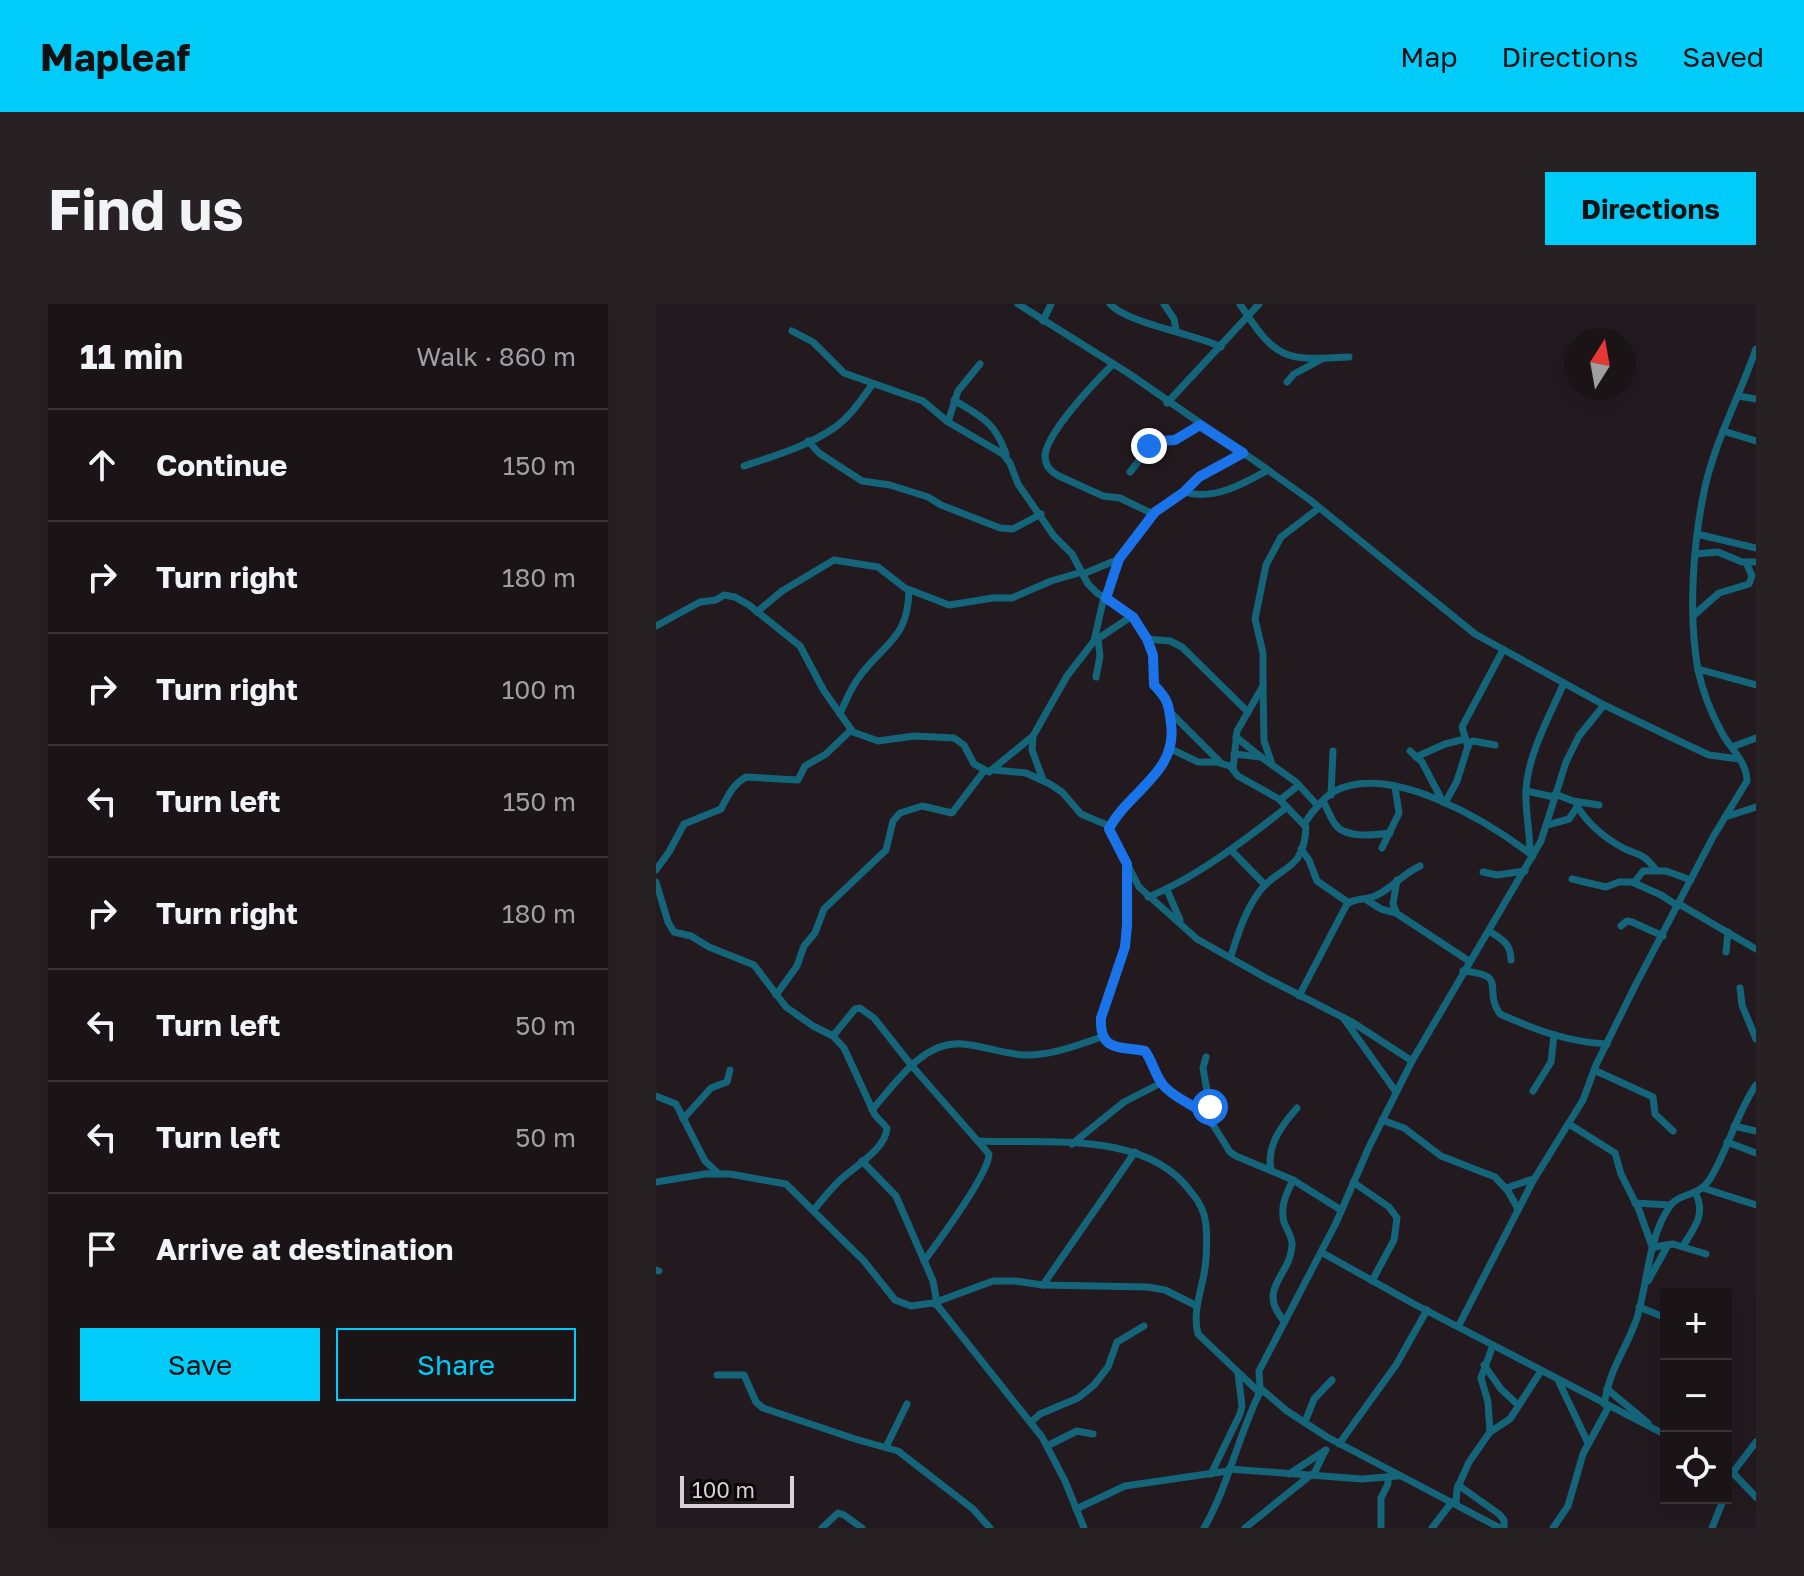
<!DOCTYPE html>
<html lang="en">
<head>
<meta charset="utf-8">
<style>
  body { margin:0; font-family:"Golos Text",sans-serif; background:#272124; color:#f1f3f6 }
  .controls { position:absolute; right:24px; bottom:24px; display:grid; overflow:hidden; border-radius:0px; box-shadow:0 8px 32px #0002 }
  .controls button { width:72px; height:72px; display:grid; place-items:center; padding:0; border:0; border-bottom:2px solid #383336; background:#1a1417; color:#f1f3f6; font:40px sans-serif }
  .compass { position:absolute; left:908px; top:24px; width:72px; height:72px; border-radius:50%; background:#1a1417; box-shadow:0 8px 32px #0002; rotate:11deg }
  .scale { position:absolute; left:24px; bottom:20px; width:114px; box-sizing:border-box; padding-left:8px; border:4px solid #d7d0d4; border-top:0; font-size:22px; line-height:28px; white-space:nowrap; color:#d7d0d4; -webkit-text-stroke:6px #0a0608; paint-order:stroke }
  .stop { position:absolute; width:24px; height:24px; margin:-18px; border:6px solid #1a73e8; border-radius:50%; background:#fff }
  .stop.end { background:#1a73e8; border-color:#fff; box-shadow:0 2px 8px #0008 }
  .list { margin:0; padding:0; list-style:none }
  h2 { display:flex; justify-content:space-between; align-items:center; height:104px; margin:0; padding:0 32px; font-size:34px }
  h2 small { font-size:26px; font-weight:400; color:#9f9ea1 }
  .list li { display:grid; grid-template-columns:52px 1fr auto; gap:24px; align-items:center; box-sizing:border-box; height:112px; padding:0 32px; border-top:2px solid #383336 }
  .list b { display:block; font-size:30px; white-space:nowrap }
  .list em { font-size:26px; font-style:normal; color:#9f9ea1 }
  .actions { display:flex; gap:16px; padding:24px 32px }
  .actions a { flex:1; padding:18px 0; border:2px solid #00cbf9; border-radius:0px; text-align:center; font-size:28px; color:#00cbf9 }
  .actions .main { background:#00cbf9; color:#111 }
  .icon { flex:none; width:44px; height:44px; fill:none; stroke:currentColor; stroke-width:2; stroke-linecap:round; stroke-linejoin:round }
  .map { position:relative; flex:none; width:1100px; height:1224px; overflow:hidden; border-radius:0px }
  header { display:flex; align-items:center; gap:48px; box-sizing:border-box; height:112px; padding:0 40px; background:#00cbf9; color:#111 }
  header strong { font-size:38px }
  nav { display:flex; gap:44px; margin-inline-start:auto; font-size:28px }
  .intro { display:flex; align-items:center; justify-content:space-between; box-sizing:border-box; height:192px; padding:0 48px }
  h1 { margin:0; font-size:56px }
  .button { padding:20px 36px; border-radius:0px; background:#00cbf9; color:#111; font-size:28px; font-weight:700 }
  main { display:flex; gap:48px; padding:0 48px }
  aside { flex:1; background:#1a1417; border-radius:0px; box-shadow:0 8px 32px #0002 }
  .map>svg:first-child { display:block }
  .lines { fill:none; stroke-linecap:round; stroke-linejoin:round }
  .street { stroke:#14647a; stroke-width:7 }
  .route { stroke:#1a73e8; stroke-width:10 }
</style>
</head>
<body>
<header>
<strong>Mapleaf</strong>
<nav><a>Map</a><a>Directions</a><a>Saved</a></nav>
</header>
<div class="intro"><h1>Find us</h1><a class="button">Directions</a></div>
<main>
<aside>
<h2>11 min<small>Walk · 860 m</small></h2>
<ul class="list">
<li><svg class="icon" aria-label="ahead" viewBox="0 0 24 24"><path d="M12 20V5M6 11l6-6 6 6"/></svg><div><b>Continue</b></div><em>150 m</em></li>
<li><svg class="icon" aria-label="right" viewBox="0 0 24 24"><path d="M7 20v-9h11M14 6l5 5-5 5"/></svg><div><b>Turn right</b></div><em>180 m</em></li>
<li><svg class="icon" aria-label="right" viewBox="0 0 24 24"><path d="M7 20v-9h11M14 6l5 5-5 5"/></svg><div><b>Turn right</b></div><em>100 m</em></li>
<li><svg class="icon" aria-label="left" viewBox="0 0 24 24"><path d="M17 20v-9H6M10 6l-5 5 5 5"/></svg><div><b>Turn left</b></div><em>150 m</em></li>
<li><svg class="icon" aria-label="right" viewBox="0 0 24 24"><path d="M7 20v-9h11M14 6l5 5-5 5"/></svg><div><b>Turn right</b></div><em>180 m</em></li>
<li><svg class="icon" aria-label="left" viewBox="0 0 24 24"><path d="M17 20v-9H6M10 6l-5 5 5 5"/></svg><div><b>Turn left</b></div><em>50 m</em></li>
<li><svg class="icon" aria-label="left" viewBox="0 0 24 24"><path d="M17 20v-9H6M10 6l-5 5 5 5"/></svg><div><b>Turn left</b></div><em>50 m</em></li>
<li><svg class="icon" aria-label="arrive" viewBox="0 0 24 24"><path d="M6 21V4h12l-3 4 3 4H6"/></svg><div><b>Arrive at destination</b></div></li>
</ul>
<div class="actions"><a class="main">Save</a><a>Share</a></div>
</aside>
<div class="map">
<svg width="1100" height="1224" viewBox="0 0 1100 1224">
  <rect width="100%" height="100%" fill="#231a1f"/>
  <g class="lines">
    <g class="street">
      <polyline points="362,0 472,69 612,166 654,196 819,330 948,401 1023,437 1053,451 1083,455"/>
      <path d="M 454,0 C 473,20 536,29 565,43"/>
      <polyline points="508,0 518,15 520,26"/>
      <path d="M 584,0 C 620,56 628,57 693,53"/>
      <polyline points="387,17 395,0"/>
      <polyline points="136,27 157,38 188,69 267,97 292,118 347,150 354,159 362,180 398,232 416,250 432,280 441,289 470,307 481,319 496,344 498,381 511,395 514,408 565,459"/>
      <path d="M 457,60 C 440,77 390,129 389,152 C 389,161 395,168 403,172 L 447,192 L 464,194 L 497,210"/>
      <polyline points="631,78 638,70 666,55"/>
      <polyline points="1082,92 1100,95"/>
      <path d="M 298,96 C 326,113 339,118 350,150"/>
      <polyline points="511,99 603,0"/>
      <polyline points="292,118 302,87 324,60"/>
      <polyline points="1067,127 1100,137"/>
      <polyline points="152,137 163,149 206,177 234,181 272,193 285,201 344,224 357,225 385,210"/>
      <path d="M 88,162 C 118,152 152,142 178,124 C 194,113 205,96 216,81"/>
      <polyline points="474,168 496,140 519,136 544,121"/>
      <path d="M 528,188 C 557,197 587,180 612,166"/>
      <polyline points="1041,230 1100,244"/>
      <polyline points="1039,250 1062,248 1086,258 1100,258"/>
      <polyline points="427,270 463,255"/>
      <polyline points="450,294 463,255 497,210 528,188 543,173 587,149"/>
      <polyline points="101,308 126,287 178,256 222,263 249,284 293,301 337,294 356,294 395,277 426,268"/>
      <polyline points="1038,311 1063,289 1093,280 1096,272 1090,258"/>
      <polyline points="0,322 44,298 60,296 68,291 79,293 93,301 144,342 168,387 197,428 222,437 258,432 298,434 308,441 318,460 333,468 377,432"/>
      <polyline points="491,335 514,337 526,343 592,408"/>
      <polyline points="440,336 476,312"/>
      <polyline points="1042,365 1100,381"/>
      <polyline points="440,373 444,352 442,335"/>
      <polyline points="607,383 608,437 615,457"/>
      <path d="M 184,410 C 189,398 194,386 201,376 C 226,339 252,338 253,286"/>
      <polyline points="580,433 605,453"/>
      <polyline points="812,443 806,423 847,346"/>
      <polyline points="1076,443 1100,434"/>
      <path d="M 515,445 L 542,458 L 560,458 L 574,462 L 582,472 L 623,495 L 650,523 C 648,569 623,561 603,588 C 589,607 582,630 575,652"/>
      <polyline points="754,447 766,458 787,498"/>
      <polyline points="578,450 605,453 640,478 662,502"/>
      <polyline points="760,453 789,440 809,435"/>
      <polyline points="577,465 581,427 607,382 607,349 599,315 610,261 625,233 663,204"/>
      <polyline points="338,466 370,469 394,480 406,488 425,510 451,521 483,583 541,635 610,674 696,718 756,757"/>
      <polyline points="387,476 376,446 377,432 411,372 438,337 448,293"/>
      <polyline points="870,487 898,493"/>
      <polyline points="899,490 917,497 943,501"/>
      <polyline points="675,491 677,447"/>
      <polyline points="624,496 643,481"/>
      <path d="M 667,497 C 671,504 674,513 679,520 C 689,535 719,531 734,529"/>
      <polyline points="789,499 801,477 813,439 817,437 839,441"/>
      <path d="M 921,502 C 932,520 950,535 969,545 C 985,552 988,550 1000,566"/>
      <polyline points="1069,513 1100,503"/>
      <path d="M 648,520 C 656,508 665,496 677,488 C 734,457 833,518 877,552"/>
      <polyline points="891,521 913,515 923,500"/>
      <path d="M 453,525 C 459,513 468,506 477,496 C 505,467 519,450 514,408"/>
      <polyline points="726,544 743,509 739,483"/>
      <polyline points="645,545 653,556 661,577 693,599"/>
      <polyline points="575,546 609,581"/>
      <path d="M 874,549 C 874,528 869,507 870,486 C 872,450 894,411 908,379"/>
      <path d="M 471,562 C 471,588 475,617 469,643 C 461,673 442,702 446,733 L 454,741 L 489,747 L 507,781 L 522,794 L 551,811 L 574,848 L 580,852 L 637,876 L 685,906"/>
      <path d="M 0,566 L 13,548 L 28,520 L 65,505 C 72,492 76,481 90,473 L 142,476 L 149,462 L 170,450 L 195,426"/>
      <polyline points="827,568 841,571 869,567"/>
      <polyline points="916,575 950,583 963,578 976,578 1005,591 1022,602"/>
      <path d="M 0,578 L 12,618 L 18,628 L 35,632 L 53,643 L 98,661 L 130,703 L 157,722 L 177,732 L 188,744 L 219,811 L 231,824 C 230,845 198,863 183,877 C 174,886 165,897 157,907"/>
      <polyline points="978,579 987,567 1010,567 1035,576"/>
      <polyline points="511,586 524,616"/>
      <path d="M 492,593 C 538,575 592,534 631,503"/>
      <polyline points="709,595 725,605 740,609 813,657"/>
      <polyline points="1023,600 1100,645"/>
      <polyline points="740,608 737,600 741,576"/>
      <polyline points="965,622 971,617 976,618 1007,632"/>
      <path d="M 833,627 C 846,635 855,640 855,656"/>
      <polyline points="1070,648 1072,628"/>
      <path d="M 807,667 C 854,671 826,685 844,710 C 880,726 912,738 951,740"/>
      <polyline points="1084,684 1086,701 1100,735"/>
      <polyline points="120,691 141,662 148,642 159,629 168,605 230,546 237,517 244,509 266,502 296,509 328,467"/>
      <path d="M 643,692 L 691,600 C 700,593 711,597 721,591 C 737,583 748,569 764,562"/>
      <polyline points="688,715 740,788"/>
      <path d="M 177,732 L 199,705 L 204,704 L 218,714 L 256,762 L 333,850 C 333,870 282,938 268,957"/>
      <polyline points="550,753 547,764 556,816"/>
      <polyline points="938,766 997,793 999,810 1017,827"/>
      <polyline points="877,787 895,758 898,731"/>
      <polyline points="0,792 20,800 49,857 63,870"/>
      <path d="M 216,806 C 239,780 267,736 307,740 C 328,742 348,750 368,751 C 395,752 421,741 446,733"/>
      <polyline points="27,815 55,784 71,778 74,766"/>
      <polyline points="726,816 748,824 785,852 839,873 852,887 862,905"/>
      <polyline points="913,820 959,849 965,870 983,906 997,945"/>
      <polyline points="1078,822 1100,827"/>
      <path d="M 323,837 C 390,840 491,826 535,888 C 543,897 549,909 550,921 C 551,935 551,950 549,964 C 546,986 536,1007 542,1030 L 604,1089"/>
      <polyline points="1071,838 1100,849"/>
      <polyline points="416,840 468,798 505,779"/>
      <polyline points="206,857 240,892 277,977 281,999"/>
      <path d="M 615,866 C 610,842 626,821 641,804"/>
      <polyline points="0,878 49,870 74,870 130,880 208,957 239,996 255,1002 276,999 281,1001 386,1133 409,1177 428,1224"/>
      <polyline points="697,878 733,903 741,914 738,936 716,977"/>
      <polyline points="850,884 877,875"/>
      <polyline points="1047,884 1100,901"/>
      <polyline points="979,899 1014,901"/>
      <path d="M 1027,942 C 1038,924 1050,911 1040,890"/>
      <polyline points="998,943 1017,940 1050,950"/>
      <polyline points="665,948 758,1000 1010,1131"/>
      <polyline points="0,966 3,967"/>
      <polyline points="992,977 1012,941"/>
      <polyline points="387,981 479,848"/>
      <polyline points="280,998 337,977 359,977 387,981 491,983 509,986 541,1002"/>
      <polyline points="983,1003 1010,1014"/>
      <path d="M 628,1017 C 600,984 634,973 636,942 C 637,933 631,927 628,918 C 624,903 630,890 637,876"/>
      <path d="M 803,1021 L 877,877 L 927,796 L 940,761 L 979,682 L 1057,533 L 1091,477 C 1091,458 1074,444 1066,429 C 1055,409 1047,389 1042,366 C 1032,311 1037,238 1049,183 C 1060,135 1084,91 1100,45"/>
      <polyline points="828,1061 845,1085 862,1101"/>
      <polyline points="61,1071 88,1071 100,1098 107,1104 199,1135 242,1147 317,1205 334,1224"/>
      <polyline points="903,1078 932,1139"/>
      <polyline points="951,1085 992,1119"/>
      <path d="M 948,1100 C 954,1063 970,1046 981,1014 C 992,978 992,933 1014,902 C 1024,888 1042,894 1054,875 C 1072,846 1080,810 1100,781"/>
      <polyline points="375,1118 384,1110 422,1094 438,1081 452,1063 461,1038 488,1022"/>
      <polyline points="649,1118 658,1095 676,1076"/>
      <polyline points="834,1128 832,1098 825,1074 837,1041"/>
      <polyline points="683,1140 740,1061 771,1006"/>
      <polyline points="391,1142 421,1127 437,1130"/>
      <polyline points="230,1143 251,1100"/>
      <polyline points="573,1165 706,1175 742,1172"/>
      <polyline points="1077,1169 1100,1193"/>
      <polyline points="555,1170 584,1110 586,1102 582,1069"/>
      <polyline points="633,1170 670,1146"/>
      <polyline points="658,1170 669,1147"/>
      <polyline points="1071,1176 1100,1138"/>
      <polyline points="802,1181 843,1210 848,1216 848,1224"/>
      <polyline points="800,1200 801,1185 813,1158 834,1128 854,1115 885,1067"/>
      <polyline points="420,1205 469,1182 572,1167"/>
      <polyline points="166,1224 182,1209 188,1211 206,1224"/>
      <path d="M 548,1224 C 573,1181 582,1131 605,1086"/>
      <polyline points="589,1224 656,1170"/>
      <polyline points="725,1224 725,1194 732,1180 732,1173"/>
      <polyline points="776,1224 796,1198"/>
      <polyline points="844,1224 671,1133 631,1107 604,1084 603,1067 680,919 713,843 756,757 885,537 910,458 923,432 948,401"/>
      <polyline points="897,1224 912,1202 927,1150 953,1102"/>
      <polyline points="1056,1224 1068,1194"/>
    </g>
  </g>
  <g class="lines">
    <path class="route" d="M 493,142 L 503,137 L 519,136 L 544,121 L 587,149 L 543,173 L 528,188 L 499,208 L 463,255 L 450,294 L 477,313 L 491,335 L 497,351 L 498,381 C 512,395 513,401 515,420 C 522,469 471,488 453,525 L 471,560 L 471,621 L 469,643 L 445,714 C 443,748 464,742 489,747 C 497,758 499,772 508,782 C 522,798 544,801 556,818 L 554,803"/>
  </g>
</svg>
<div class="controls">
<button>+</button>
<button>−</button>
<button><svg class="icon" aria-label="locate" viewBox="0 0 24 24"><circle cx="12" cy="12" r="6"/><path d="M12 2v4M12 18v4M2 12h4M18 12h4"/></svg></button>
</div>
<svg class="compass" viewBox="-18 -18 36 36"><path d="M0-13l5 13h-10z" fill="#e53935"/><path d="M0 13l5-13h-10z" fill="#9f9ea1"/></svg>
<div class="scale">100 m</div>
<div class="stop" style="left:554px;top:803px"></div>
<div class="stop end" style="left:493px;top:142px"></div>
</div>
</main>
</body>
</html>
